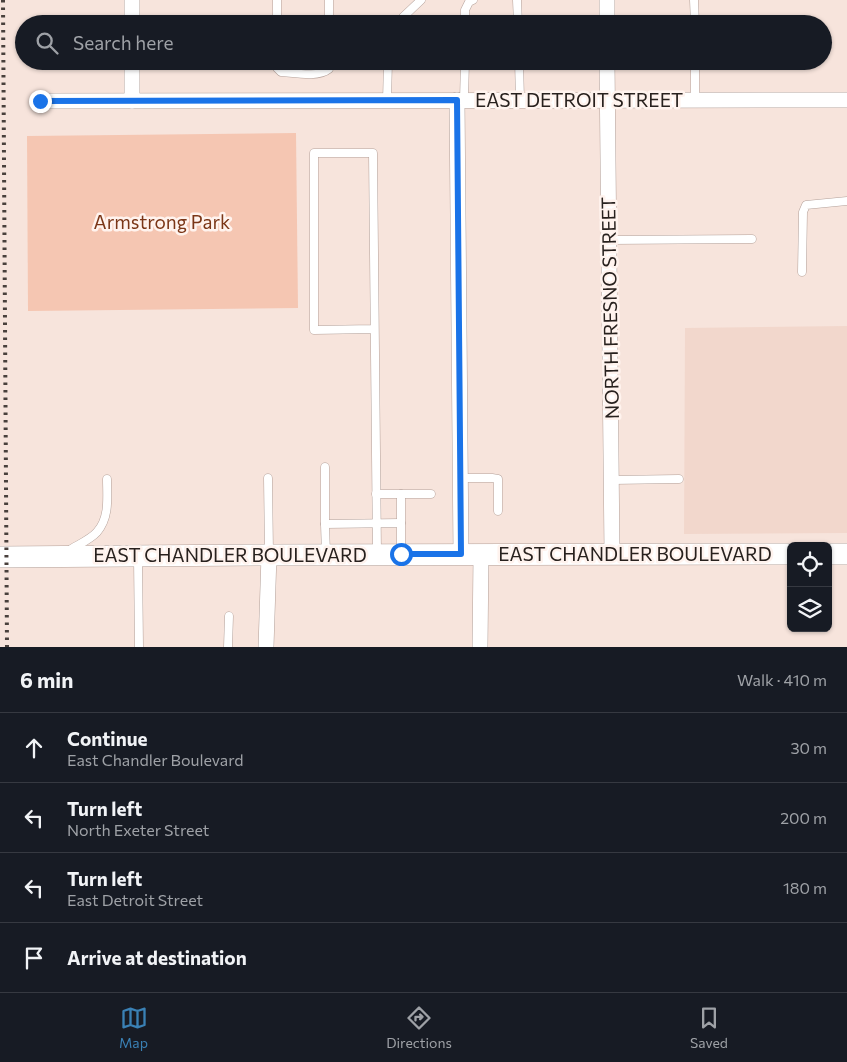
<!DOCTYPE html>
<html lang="en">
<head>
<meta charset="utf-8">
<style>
  body { margin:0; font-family:Commissioner,sans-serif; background:#242831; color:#f1f3f6 }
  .controls { position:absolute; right:15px; bottom:15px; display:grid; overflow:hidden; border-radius:8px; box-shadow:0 1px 4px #0004 }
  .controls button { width:45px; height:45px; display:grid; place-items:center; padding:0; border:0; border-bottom:1px solid #363941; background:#171b24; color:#f1f3f6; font:25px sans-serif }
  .stop { position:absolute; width:15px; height:15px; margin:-11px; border:4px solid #1a73e8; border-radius:50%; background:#fff }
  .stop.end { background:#1a73e8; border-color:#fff; box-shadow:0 1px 5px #0008 }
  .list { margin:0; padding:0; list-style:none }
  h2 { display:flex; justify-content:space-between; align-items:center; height:65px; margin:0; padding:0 20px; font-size:21px }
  h2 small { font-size:16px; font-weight:400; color:#9ea1a6 }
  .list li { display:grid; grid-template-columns:32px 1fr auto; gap:15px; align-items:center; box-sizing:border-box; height:70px; padding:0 20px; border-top:1px solid #363941 }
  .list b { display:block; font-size:19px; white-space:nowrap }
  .list p { margin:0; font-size:16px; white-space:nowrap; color:#9ea1a6 }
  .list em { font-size:16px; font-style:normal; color:#9ea1a6 }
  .icon { flex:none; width:28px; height:28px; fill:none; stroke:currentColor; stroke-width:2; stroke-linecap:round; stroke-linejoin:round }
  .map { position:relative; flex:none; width:847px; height:647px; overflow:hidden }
  .search { position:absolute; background:#171b24; box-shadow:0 1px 4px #0004; left:15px; right:15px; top:15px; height:55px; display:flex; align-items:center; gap:12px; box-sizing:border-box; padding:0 18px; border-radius:28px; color:#9ea1a6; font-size:19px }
  .sheet { height:345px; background:#171b24 }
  nav { display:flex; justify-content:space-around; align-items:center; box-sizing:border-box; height:70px; border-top:1px solid #363941; background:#171b24; font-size:14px; color:#9ea1a6 }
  nav a { display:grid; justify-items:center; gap:2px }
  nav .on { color:#3a81b5 }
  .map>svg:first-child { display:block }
  .built { fill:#f2d7cc }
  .green { fill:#f5c6b2 }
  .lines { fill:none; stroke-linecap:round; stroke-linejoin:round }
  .lane-casing { stroke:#b3a099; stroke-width:9 }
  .street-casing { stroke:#b3a099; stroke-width:16 }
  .secondary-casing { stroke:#b3a099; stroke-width:22 }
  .lane { stroke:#fff; stroke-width:8 }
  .street { stroke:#fff; stroke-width:15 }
  .secondary { stroke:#fff; stroke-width:21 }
  .rail { stroke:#49403c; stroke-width:4; stroke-dasharray:2.5 5; stroke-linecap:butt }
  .route { stroke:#1a73e8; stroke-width:6 }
  .labels { text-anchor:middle; stroke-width:5; stroke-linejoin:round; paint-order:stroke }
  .street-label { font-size:19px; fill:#28211e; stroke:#fff3ee }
  .park-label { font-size:19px; fill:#7b3617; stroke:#fff3ee }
</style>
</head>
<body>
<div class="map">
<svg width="847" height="647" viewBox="0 0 847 647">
  <rect width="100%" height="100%" fill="#f7e4dc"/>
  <polygon class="built" points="847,326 847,533 684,534 685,328"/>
  <polygon class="green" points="296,133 298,308 28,311 27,136"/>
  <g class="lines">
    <g class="lane-casing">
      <g id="lane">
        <polyline points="277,0 277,24"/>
        <polyline points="517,0 518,24"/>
        <polyline points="694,0 695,24"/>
        <polyline points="329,24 329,0"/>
        <polyline points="399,24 403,17 421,0"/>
        <polyline points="465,24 465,10 469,2 473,0"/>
        <path d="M 277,61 L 277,68 L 281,72 C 295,73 318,78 329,69 L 329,61"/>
        <polyline points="519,61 520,100"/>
        <polyline points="695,61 695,100"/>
        <polyline points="464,100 465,61"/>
        <polyline points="387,101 388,61"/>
        <polyline points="609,240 752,239"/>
        <polyline points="802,272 803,212 806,205 847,201"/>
        <polyline points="374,329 314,330 314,153 373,153 377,553"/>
        <polyline points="325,467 325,524 401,523 401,553"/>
        <polyline points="268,478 269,553"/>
        <polyline points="460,478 492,478 498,479 498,511"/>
        <polyline points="612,480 679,479"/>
        <polyline points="376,494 431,494"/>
        <polyline points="401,494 401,523"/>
        <polyline points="325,524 326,554"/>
        <path d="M 68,551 C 77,545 90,540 97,532 C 110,517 107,497 107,479"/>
        <polyline points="138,558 139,647"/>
        <polyline points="228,647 229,616"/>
      </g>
    </g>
    <g class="street-casing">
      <g id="street">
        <polyline points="132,0 132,24"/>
        <polyline points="607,0 607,24"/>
        <polyline points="132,61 132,101"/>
        <polyline points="607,61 612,554"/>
        <polyline points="457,100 461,555"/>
        <polyline points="40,101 847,100"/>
        <polyline points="266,647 269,555"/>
        <polyline points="480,647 481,555"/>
      </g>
    </g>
    <g class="secondary-casing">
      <g id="secondary">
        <polyline points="828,554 847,554"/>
        <polyline points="0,557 269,555 791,554"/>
      </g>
    </g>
    <use href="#lane" class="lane"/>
    <use href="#street" class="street"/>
    <use href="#secondary" class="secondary"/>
    <polyline class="rail" points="3,0 7,647"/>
  </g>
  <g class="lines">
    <polyline class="route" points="40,101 457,100 461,554 401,554"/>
  </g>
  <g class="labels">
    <g class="street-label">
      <text x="579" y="107">EAST DETROIT STREET</text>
      <text transform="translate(610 308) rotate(-91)" y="7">NORTH FRESNO STREET</text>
      <text x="635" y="561">EAST CHANDLER BOULEVARD</text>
      <text x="230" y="562">EAST CHANDLER BOULEVARD</text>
    </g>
    <g class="park-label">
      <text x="162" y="229">Armstrong Park</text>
    </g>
  </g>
</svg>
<div class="controls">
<button><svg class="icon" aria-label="locate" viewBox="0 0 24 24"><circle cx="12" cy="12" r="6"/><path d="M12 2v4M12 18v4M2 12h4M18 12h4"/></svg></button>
<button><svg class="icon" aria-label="layers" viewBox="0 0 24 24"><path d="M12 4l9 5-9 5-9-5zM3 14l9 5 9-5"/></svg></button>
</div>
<div class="stop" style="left:401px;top:554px"></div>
<div class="stop end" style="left:40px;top:101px"></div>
<div class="search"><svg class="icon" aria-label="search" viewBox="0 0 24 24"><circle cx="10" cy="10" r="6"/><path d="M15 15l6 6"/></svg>Search here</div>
</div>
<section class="sheet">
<h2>6 min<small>Walk · 410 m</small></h2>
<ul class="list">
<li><svg class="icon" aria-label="ahead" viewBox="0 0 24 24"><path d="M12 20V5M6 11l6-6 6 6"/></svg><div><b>Continue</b><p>East Chandler Boulevard</p></div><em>30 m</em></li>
<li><svg class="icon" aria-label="left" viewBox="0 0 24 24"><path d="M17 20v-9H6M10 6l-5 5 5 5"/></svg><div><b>Turn left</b><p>North Exeter Street</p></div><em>200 m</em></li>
<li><svg class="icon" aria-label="left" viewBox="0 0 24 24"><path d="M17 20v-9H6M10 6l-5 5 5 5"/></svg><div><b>Turn left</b><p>East Detroit Street</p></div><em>180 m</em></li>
<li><svg class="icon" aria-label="arrive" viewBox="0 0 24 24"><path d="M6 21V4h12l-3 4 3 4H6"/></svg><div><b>Arrive at destination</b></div></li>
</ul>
</section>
<nav>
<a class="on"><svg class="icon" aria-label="map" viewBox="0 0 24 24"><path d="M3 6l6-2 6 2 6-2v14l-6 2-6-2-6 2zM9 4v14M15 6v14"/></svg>Map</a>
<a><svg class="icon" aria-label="directions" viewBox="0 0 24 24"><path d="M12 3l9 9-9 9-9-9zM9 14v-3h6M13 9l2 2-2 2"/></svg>Directions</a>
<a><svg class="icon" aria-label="saved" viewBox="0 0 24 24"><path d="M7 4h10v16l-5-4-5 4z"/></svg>Saved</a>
</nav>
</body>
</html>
